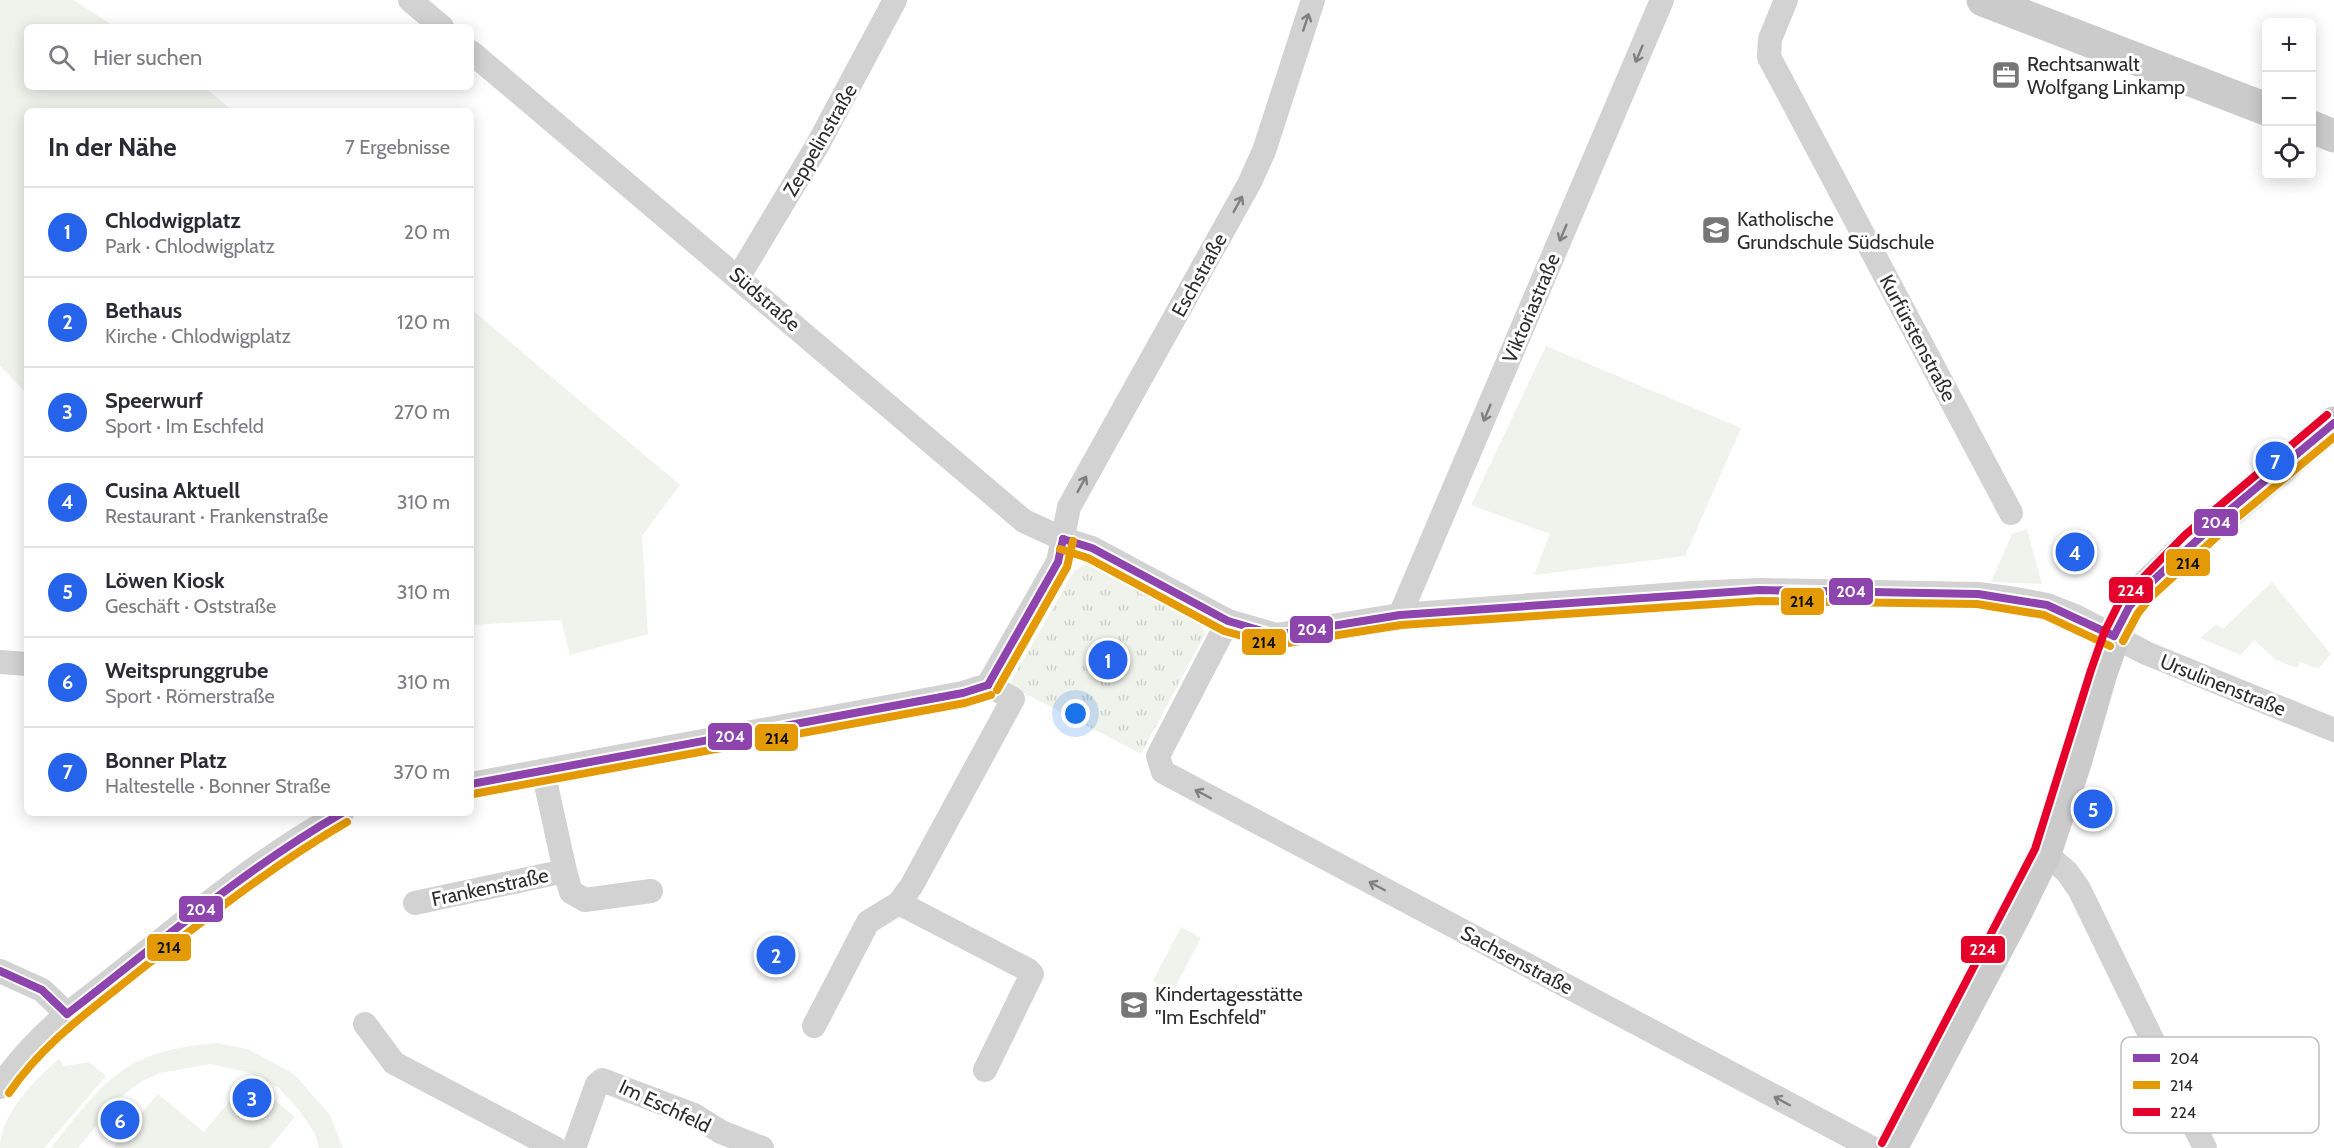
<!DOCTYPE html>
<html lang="de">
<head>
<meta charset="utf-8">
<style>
  body { margin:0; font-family:Cabin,sans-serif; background:#f2f2f3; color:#2b2b33 }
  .controls { position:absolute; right:18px; top:18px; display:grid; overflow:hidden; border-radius:9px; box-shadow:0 3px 15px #0003 }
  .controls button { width:54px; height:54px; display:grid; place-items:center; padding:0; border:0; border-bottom:2px solid #e1e1e2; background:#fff; color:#2b2b33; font:30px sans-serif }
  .you { position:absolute; left:1076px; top:714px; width:21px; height:21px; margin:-15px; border:4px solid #fff; border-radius:50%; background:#1a73e8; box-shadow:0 0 0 9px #1a73e833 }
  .badge { display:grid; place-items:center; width:39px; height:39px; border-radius:50%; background:#2563eb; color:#fff; font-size:20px; font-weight:700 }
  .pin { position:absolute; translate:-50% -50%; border:3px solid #fff; box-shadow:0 2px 6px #0006 }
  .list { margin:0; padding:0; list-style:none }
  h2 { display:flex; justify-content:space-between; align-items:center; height:78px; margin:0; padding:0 24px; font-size:26px }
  h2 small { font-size:20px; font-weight:400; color:#7c7c81 }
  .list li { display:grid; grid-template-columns:39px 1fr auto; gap:18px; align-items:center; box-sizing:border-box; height:90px; padding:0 24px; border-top:2px solid #e1e1e2 }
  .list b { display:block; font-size:22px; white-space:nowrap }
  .list p { margin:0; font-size:20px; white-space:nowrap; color:#7c7c81 }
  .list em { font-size:20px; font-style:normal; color:#7c7c81 }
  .icon { flex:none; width:33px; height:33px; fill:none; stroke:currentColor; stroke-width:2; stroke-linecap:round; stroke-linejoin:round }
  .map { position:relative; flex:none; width:2334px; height:1148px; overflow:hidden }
  .search { position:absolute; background:#fff; box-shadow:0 3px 15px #0003; left:24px; top:24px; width:450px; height:66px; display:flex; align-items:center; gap:15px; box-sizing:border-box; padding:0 21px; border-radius:9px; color:#7c7c81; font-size:22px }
  .panel { position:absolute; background:#fff; box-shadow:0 3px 15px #0003; left:24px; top:108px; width:450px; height:708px; border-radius:9px }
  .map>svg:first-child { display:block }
  .grass { fill:#f0f3eb }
  .park { fill:url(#park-tufts) }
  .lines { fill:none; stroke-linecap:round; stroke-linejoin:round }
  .street { stroke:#d2d2d2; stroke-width:24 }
  .secondary { stroke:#cbcbcb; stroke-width:33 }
  .bus-1-casing { stroke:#fff; stroke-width:12 }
  .bus-2-casing { stroke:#fff; stroke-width:12 }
  .bus-3-casing { stroke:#fff; stroke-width:12 }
  .bus-1 { stroke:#8e44ad; stroke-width:8 }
  .bus-2 { stroke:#e39a04; stroke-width:8 }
  .bus-3 { stroke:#e4002b; stroke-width:8 }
  .oneway { stroke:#808080 }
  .labels { text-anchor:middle; stroke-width:6; stroke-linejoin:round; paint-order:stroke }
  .poi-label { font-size:20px; fill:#2d2d2d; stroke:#fff; text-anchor:start }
  .street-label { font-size:20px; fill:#2d2d2d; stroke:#fff }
  .key { fill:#fff; stroke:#c0c0c0; stroke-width:1.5 }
  .key-label { font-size:16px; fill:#2d2d2d }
  .line-badge { stroke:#fff; stroke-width:2 }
  .badge-label { font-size:16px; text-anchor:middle; font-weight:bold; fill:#fff }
  .pale-badge-label { font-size:16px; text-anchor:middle; font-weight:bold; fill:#111 }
</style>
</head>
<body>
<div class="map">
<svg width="2334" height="1148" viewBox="0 0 2334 1148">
  <defs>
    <pattern id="park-tufts" width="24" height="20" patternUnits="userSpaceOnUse" patternTransform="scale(1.5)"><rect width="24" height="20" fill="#f0f3eb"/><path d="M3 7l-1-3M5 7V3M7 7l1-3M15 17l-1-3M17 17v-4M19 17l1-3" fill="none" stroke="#ced1ca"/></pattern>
  </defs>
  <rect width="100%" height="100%" fill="#fff"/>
  <g class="grass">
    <polygon points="0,0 74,0 115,27 27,27 27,87 204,87 233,111 27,111 27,394 0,366"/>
    <polygon points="471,309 680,485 642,536 648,634 570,655 561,620 471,625"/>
    <polygon points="1546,346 1741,428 1685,556 1534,575 1550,534 1471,505"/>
    <polygon points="2027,529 2042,584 1991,582 2012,534"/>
    <polygon points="2272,582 2331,654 2318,669 2300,662 2297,668 2276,660 2254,640 2241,655 2200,638 2216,624 2223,629"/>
    <polygon points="1181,927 1201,938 1173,991 1153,981"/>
    <path d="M 217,1043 L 248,1049 L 294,1074 L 330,1115 L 343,1148 L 319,1148 L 315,1134 L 299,1110 L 279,1088 L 247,1072 L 210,1064 L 160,1073 L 142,1081 L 119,1098 L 78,1148 L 51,1148 C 107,1079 122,1051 217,1043 Z"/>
    <path d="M 59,1059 L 64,1066 L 89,1062 L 106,1076 L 44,1148 L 0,1148 C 0,1115 34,1080 59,1059 Z"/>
    <polygon points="249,1078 295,1117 269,1148 113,1148 119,1140 100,1125 122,1100 140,1115 158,1094 204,1132"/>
  </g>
  <polygon class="park" points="1089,561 1198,618 1205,634 1141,754 1009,685 1074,571"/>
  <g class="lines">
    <g class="street">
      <polyline points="410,0 442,27"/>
      <polyline points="1786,0 1770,39 1769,57 2011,513"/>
      <polyline points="471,52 1024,521 1063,539 1092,548 1228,621 1276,635 1400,615 1692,593 1759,590 1978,594 2016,599 2047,605 2075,616 2146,653 2334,730"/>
      <polyline points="739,276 817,146 895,0"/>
      <polyline points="1400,615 1662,0"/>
      <polyline points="1228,621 1158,756 1163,772 1872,1148"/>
      <polyline points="0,662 27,664"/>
      <polyline points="988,685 1058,562 1069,507 1249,184 1264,151 1313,0"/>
      <polyline points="471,784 963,693 988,685"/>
      <polyline points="2045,853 2067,872 2079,889 2205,1148"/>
      <polyline points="565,871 571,892 585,900 651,891"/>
      <polyline points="415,903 565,871 543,771"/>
      <polyline points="899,903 1028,970 1032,974 985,1070"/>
      <polyline points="0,971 42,990 67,1014"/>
      <polyline points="365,1024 394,1063 555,1148"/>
      <polyline points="814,1026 868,922 899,903 912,885 1013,699 988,685"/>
      <path d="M 0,1087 C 19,1058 41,1036 67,1014 C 158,946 242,867 342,813"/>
      <polyline points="574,1148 597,1084 602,1080 694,1115 721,1132 762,1148"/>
    </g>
    <g class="secondary">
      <polyline points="1983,0 2266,109"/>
      <polyline points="2312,127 2334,136"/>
      <polyline points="1891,1148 2014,916 2045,853 2075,763 2101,673 2114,636 2129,607 2144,589 2192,543 2334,423"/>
    </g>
    <g class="bus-1-casing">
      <g id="bus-1">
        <polyline points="1063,539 1092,548 1228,621 1276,635 1400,615 1759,590 1978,594 2047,605 2114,636"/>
        <polyline points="2114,636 2129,607 2144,589 2231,509 2334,423"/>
        <polyline points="988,685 1058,562 1063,539"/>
        <polyline points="471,784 963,693 988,685"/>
        <polyline points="0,971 42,990 67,1014"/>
        <path d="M 67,1014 C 157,945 243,870 342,813"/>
      </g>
    </g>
    <g class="bus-2-casing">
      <g id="bus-2">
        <polyline points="1060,549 1088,558 1224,631 1275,645 1401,625 1759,601 1977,604 2044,615 2110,646"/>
        <polyline points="2123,641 2138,613 2152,596 2238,517 2334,437"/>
        <polyline points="997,690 1067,567 1073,541"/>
        <polyline points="473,794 965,703 991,695"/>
        <path d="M 9,1093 C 43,1043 92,1009 139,971 C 206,918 273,865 347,822"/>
      </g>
    </g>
    <g class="bus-3-casing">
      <polyline id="bus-3" points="1882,1143 2035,849 2091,670 2104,633 2120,601 2185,535 2327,415"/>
    </g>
    <use href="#bus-1" class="bus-1"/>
    <use href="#bus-2" class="bus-2"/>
    <use href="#bus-3" class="bus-3"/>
  </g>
  <defs><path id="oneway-shaft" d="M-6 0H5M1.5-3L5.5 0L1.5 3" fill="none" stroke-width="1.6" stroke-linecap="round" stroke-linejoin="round" transform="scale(1.5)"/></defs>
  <g class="oneway">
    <use href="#oneway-shaft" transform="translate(1306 22) rotate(-72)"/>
    <use href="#oneway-shaft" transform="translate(1639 54) rotate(113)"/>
    <use href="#oneway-shaft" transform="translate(1238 204) rotate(-61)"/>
    <use href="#oneway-shaft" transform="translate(1563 233) rotate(113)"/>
    <use href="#oneway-shaft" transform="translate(1487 413) rotate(113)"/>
    <use href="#oneway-shaft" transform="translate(1082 484) rotate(-61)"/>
    <use href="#oneway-shaft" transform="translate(1203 794) rotate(-152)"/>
    <use href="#oneway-shaft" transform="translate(1377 886) rotate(-152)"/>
    <use href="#oneway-shaft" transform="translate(1782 1101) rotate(-152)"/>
  </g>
  <defs>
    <g id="office-square" transform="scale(1.5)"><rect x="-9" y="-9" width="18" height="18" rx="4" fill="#767676" stroke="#fff"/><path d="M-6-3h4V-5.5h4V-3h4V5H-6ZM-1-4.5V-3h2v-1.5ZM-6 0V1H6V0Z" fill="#fff"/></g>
    <g id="school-square" transform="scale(1.5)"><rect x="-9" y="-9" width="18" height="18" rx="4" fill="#767676" stroke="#fff"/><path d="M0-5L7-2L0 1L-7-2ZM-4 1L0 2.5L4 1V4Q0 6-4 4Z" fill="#fff"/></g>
  </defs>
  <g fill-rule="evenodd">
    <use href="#office-square" x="2006" y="75"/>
    <use href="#school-square" x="1716" y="230"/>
    <use href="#school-square" x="1134" y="1005"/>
  </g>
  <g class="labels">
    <g class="poi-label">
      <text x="2027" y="71">Rechtsanwalt<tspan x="2027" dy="23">Wolfgang Linkamp</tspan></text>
      <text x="1737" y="226">Katholische<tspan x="1737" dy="23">Grundschule Südschule</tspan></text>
      <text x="1155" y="1001">Kindertagesstätte<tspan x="1155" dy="23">"Im Eschfeld"</tspan></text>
    </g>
    <g class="street-label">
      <text transform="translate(820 140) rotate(-60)" y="7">Zeppelinstraße</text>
      <text transform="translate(1199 275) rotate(-61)" y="7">Eschstraße</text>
      <text transform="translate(765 299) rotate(41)" y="7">Südstraße</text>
      <text transform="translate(1531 308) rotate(-67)" y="7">Viktoriastraße</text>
      <text transform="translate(1918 338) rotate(62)" y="7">Kurfürstenstraße</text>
      <text transform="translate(2223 685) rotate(22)" y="7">Ursulinenstraße</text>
      <text transform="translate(490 887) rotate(-12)" y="7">Frankenstraße</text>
      <text transform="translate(1517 960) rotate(28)" y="7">Sachsenstraße</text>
      <text transform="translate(665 1106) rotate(25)" y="7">Im Eschfeld</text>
    </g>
  </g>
  <rect x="2121" y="1037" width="198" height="96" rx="9" class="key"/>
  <rect x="2133" y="1054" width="27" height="8" fill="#8e44ad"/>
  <rect x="2133" y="1081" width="27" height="8" fill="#e39a04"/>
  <rect x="2133" y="1108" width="27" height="8" fill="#e4002b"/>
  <g class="key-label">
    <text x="2170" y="1064">204</text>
    <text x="2170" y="1091">214</text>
    <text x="2170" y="1118">224</text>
  </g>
  <g class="line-badge">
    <rect x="2193" y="508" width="46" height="29" rx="6" fill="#8e44ad"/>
    <rect x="2165" y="548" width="46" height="29" rx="6" fill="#e39a04"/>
    <rect x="2108" y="576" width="46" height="28" rx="6" fill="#e4002b"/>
    <rect x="1828" y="577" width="46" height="29" rx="6" fill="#8e44ad"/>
    <rect x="1780" y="587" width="45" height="29" rx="6" fill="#e39a04"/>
    <rect x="1289" y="615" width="45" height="29" rx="6" fill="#8e44ad"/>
    <rect x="1241" y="628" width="46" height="28" rx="6" fill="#e39a04"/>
    <rect x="707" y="722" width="46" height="29" rx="6" fill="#8e44ad"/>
    <rect x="754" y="723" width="45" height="29" rx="6" fill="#e39a04"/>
    <rect x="178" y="895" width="46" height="28" rx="6" fill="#8e44ad"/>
    <rect x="146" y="933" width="46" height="29" rx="6" fill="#e39a04"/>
    <rect x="1960" y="935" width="46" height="29" rx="6" fill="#e4002b"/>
  </g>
  <g class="badge-label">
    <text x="2216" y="528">204</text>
    <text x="2131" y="596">224</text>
    <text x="1851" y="597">204</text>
    <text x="1312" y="635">204</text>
    <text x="730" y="742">204</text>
    <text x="201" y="915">204</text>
    <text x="1983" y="955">224</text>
  </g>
  <g class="pale-badge-label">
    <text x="2188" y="569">214</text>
    <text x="1802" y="607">214</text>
    <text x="1264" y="648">214</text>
    <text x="777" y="744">214</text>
    <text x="169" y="953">214</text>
  </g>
</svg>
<div class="controls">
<button>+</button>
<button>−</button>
<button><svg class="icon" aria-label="locate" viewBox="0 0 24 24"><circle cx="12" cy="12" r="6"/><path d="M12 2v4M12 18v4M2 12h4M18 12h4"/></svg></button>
</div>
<div class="you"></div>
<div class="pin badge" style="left:1108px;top:660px">1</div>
<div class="pin badge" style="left:776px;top:955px">2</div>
<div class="pin badge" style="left:252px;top:1098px">3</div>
<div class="pin badge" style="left:2075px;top:552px">4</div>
<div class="pin badge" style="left:2093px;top:809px">5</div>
<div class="pin badge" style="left:120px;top:1120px">6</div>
<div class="pin badge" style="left:2275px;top:461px">7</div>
<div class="search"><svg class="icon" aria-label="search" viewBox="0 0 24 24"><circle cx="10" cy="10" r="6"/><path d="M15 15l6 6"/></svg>Hier suchen</div>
<section class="panel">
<h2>In der Nähe<small>7 Ergebnisse</small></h2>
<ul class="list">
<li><span class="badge">1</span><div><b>Chlodwigplatz</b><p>Park · Chlodwigplatz</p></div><em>20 m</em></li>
<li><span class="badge">2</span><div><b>Bethaus</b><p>Kirche · Chlodwigplatz</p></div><em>120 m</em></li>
<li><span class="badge">3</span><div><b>Speerwurf</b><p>Sport · Im Eschfeld</p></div><em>270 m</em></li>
<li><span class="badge">4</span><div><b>Cusina Aktuell</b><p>Restaurant · Frankenstraße</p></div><em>310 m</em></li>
<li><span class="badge">5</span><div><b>Löwen Kiosk</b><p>Geschäft · Oststraße</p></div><em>310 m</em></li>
<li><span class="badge">6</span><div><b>Weitsprunggrube</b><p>Sport · Römerstraße</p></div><em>310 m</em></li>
<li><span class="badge">7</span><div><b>Bonner Platz</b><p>Haltestelle · Bonner Straße</p></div><em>370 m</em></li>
</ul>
</section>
</div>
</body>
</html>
